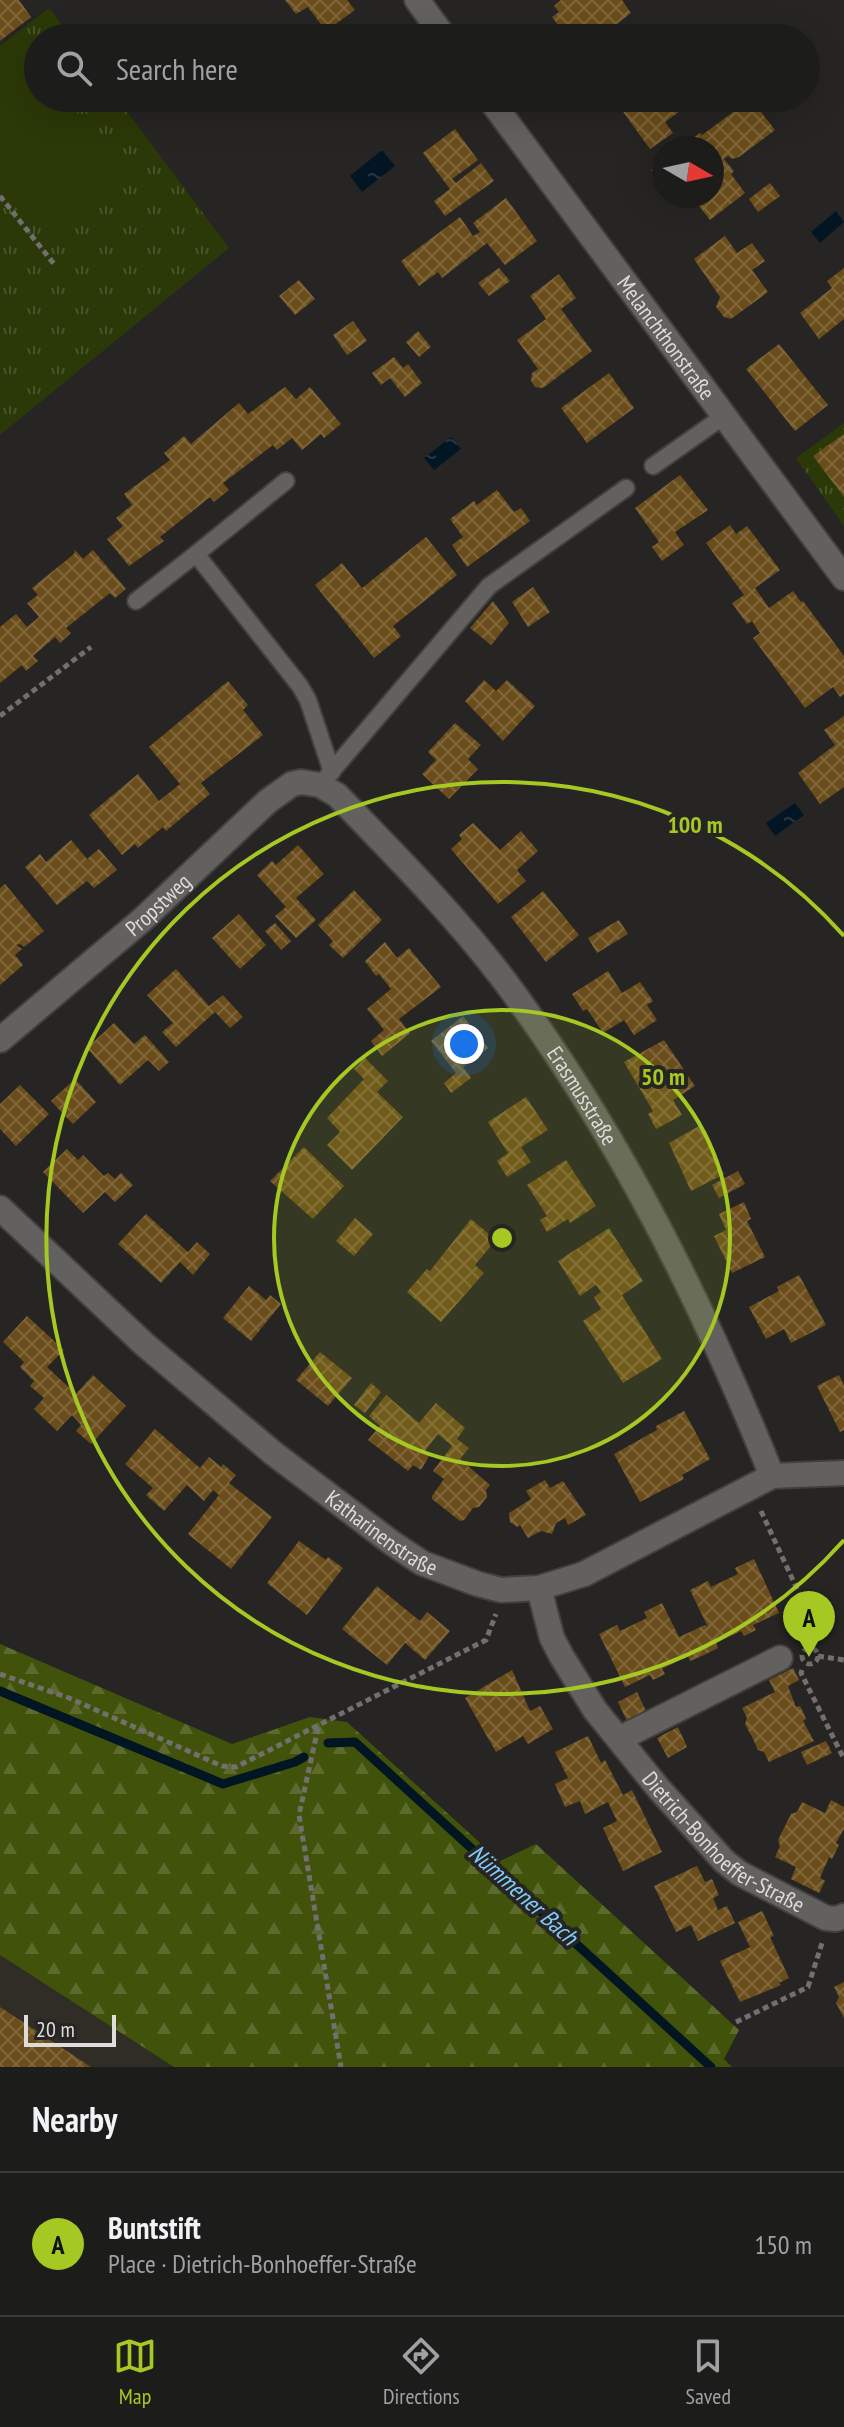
<!DOCTYPE html>
<html lang="en">
<head>
<meta charset="utf-8">
<style>
  body { margin:0; font-family:"PT Sans Narrow",sans-serif; background:#292927; color:#f1f3f6 }
  .compass { position:absolute; left:652px; top:136px; width:72px; height:72px; border-radius:50%; background:#1c1c1a; box-shadow:0 8px 32px #0002; rotate:99deg }
  .scale { position:absolute; left:24px; bottom:20px; width:92px; box-sizing:border-box; padding-left:8px; border:4px solid #dedddc; border-top:0; font-size:22px; line-height:28px; white-space:nowrap; color:#dedddc; -webkit-text-stroke:6px #262523; paint-order:stroke }
  .you { position:absolute; left:464px; top:1044px; width:28px; height:28px; margin:-20px; border:6px solid #fff; border-radius:50%; background:#1a73e8; box-shadow:0 0 0 12px #1a73e833 }
  .badge { display:grid; place-items:center; width:52px; height:52px; border-radius:50%; background:#a5c823; color:#111; font-size:26px; font-weight:700 }
  .pin { position:absolute; translate:-50% -66px; filter:drop-shadow(0 2px 4px #0008) }
  .pin::after { content:''; position:absolute; top:42px; width:28px; height:24px; background:inherit; clip-path:polygon(0 0,100% 0,50% 100%) }
  .list { margin:0; padding:0; list-style:none }
  h2 { display:flex; justify-content:space-between; align-items:center; height:104px; margin:0; padding:0 32px; font-size:34px }
  h2 small { font-size:26px; font-weight:400; color:#a0a1a2 }
  .list li { display:grid; grid-template-columns:52px 1fr auto; gap:24px; align-items:center; box-sizing:border-box; height:144px; padding:0 32px; border-top:2px solid #3a3a39 }
  .list b { display:block; font-size:30px; white-space:nowrap }
  .list p { margin:0; font-size:26px; white-space:nowrap; color:#a0a1a2 }
  .list em { font-size:26px; font-style:normal; color:#a0a1a2 }
  .icon { flex:none; width:44px; height:44px; fill:none; stroke:currentColor; stroke-width:2; stroke-linecap:round; stroke-linejoin:round }
  .map { position:relative; flex:none; width:844px; height:2067px; overflow:hidden }
  .search { position:absolute; background:#1c1c1a; box-shadow:0 8px 32px #0002; left:24px; right:24px; top:24px; height:88px; display:flex; align-items:center; gap:20px; box-sizing:border-box; padding:0 28px; border-radius:44px; color:#a0a1a2; font-size:30px }
  .sheet { height:248px; background:#1c1c1a }
  nav { display:flex; justify-content:space-around; align-items:center; box-sizing:border-box; height:112px; border-top:2px solid #3a3a39; background:#1c1c1a; font-size:22px; color:#a0a1a2 }
  nav a { display:grid; justify-items:center; gap:4px }
  nav .on { color:#a5c823 }
  .map>svg:first-child { display:block }
  .built { fill:#2f2d25 }
  .grass { fill:url(#grass-tufts) }
  .forest { fill:url(#forest-firs) }
  .pitch { fill:#2b3807 }
  .water { fill:url(#water-ripples) }
  .lines { fill:none; stroke-linecap:round; stroke-linejoin:round }
  .stream { stroke:#021522; stroke-width:9 }
  .building { fill:url(#building-cross-hatch) }
  .lane-casing { stroke:#41403e; stroke-width:20 }
  .street-casing { stroke:#41403e; stroke-width:28 }
  .path { stroke:#71706f; stroke-width:5; stroke-dasharray:6 4; stroke-linecap:butt }
  .lane { stroke:#62615f; stroke-width:16 }
  .street { stroke:#62615f; stroke-width:24 }
  .ring { fill:none; stroke:#a5c823; stroke-width:4 }
  .labels { text-anchor:middle; stroke-width:8; stroke-linejoin:round; paint-order:stroke }
  .street-label { font-size:22px; fill:#dedddc; stroke:#262523 }
  .water-label { font-size:24px; font-style:italic; fill:#81cbfb; stroke:#262523 }
  .centre { fill:#a5c823; stroke:#262523; stroke-width:4 }
  .ring-label { font-size:24px; text-anchor:middle; font-weight:bold; fill:#a5c823; stroke:#262523; stroke-width:8; stroke-linejoin:round; paint-order:stroke }
</style>
</head>
<body>
<div class="map">
<svg width="844" height="2067" viewBox="0 0 844 2067">
  <defs>
    <pattern id="grass-tufts" width="24" height="20" patternUnits="userSpaceOnUse" patternTransform="scale(2)"><rect width="24" height="20" fill="#2b3807"/><path d="M3 7l-1-3M5 7V3M7 7l1-3M15 17l-1-3M17 17v-4M19 17l1-3" fill="none" stroke="#49542b"/></pattern>
    <pattern id="forest-firs" width="22" height="20" patternUnits="userSpaceOnUse" patternTransform="scale(2)"><rect width="22" height="20" fill="#41530a"/><path d="M5 1l3.5 6h-7zM16 11l3.5 6h-7z" fill="#5c6b2d"/></pattern>
    <pattern id="water-ripples" width="26" height="14" patternUnits="userSpaceOnUse" patternTransform="scale(2)"><rect width="26" height="14" fill="#021522"/><path d="M2 4q2-2 4 0t4 0M15 11q2-2 4 0t4 0" fill="none" stroke="#263742"/></pattern>
    <pattern id="building-cross-hatch" width="8" height="8" patternUnits="userSpaceOnUse" patternTransform="scale(2)"><rect width="8" height="8" fill="#6a4d1a"/><path d="M0 0l8 8M0 8l8-8" fill="none" stroke="#7f663b"/></pattern>
  </defs>
  <rect width="100%" height="100%" fill="#262523"/>
  <polygon class="built" points="0,1955 174,2067 0,2067"/>
  <g class="grass">
    <polygon points="49,8 72,38 38,38 38,98 117,98 229,248 0,435 0,46"/>
    <polygon points="844,423 844,526 796,458"/>
  </g>
  <polygon class="forest" points="0,1644 232,1744 310,1717 347,1722 500,1861 536,1844 739,2030 724,2059 732,2067 174,2067 0,1955"/>
  <polygon class="pitch" points="16,34 38,62 38,98 66,98 127,178 57,246 0,171 0,46"/>
  <g class="water">
    <polygon points="382,150 395,166 362,192 350,176"/>
    <polygon points="836,211 844,222 820,243 811,232"/>
    <polygon points="451,437 461,449 434,470 424,458"/>
    <polygon points="795,803 804,815 775,836 766,823"/>
  </g>
  <g class="lines">
    <g class="stream">
      <polyline points="0,1691 223,1784 295,1762 304,1757"/>
      <polyline points="328,1743 355,1742 711,2067"/>
    </g>
  </g>
  <g class="building">
    <polygon points="0,0 19,0 31,17 0,41"/>
    <polygon points="285,0 347,0 355,10 326,31 308,7 296,14"/>
    <polygon points="622,0 631,13 599,38 568,38 552,17 559,12 554,6 561,0"/>
    <polygon points="366,25 376,38 349,38"/>
    <polygon points="364,98 389,98 373,110"/>
    <polygon points="613,98 680,98 687,106 665,122 673,133 650,149"/>
    <polygon points="751,99 775,130 739,157 732,159 728,156 724,159 734,171 731,174 745,193 710,220 691,196 712,196 712,148 680,148 700,133 702,135"/>
    <polygon points="455,129 478,160 452,179 456,183 481,163 494,181 445,216 434,201 450,189 423,153"/>
    <polygon points="664,160 664,188 651,170"/>
    <polygon points="770,183 780,196 758,212 749,199"/>
    <polygon points="506,198 537,241 505,265 487,243 442,278 438,272 419,286 401,261 460,217 473,236 480,232 473,223"/>
    <polygon points="725,236 737,253 752,243 765,261 752,270 768,292 731,319 724,317 716,307 720,297 694,259"/>
    <polygon points="499,268 510,281 489,296 478,283"/>
    <polygon points="844,268 844,319 819,339 800,313 832,288 827,281"/>
    <polygon points="559,274 576,298 561,309 592,351 543,388 535,387 531,381 532,373 538,369 517,340 546,319 530,296"/>
    <polygon points="299,280 315,299 295,315 279,296"/>
    <polygon points="353,321 367,341 347,355 333,335"/>
    <polygon points="418,331 431,347 419,357 406,342"/>
    <polygon points="779,344 828,405 795,431 746,369"/>
    <polygon points="394,357 403,368 408,364 422,383 405,397 390,378 381,385 372,373"/>
    <polygon points="609,373 634,408 587,443 561,408"/>
    <polygon points="285,387 296,399 310,387 341,424 324,438 321,434 302,450 292,438 277,450 273,445 223,483 229,490 214,502 210,497 160,537 164,541 129,566 107,539 123,526 116,518 132,505 124,494 170,460 164,453 184,436 191,444 239,403 248,414"/>
    <polygon points="844,434 844,497 813,456"/>
    <polygon points="680,475 708,510 675,532 684,545 662,561 652,547 659,542 635,508"/>
    <polygon points="497,490 514,512 521,508 530,521 467,567 452,545 463,537 450,519 474,501 477,505"/>
    <polygon points="730,525 736,534 747,526 780,570 755,588 769,608 793,591 801,602 803,601 844,656 844,694 840,697 833,687 805,708 753,638 760,633 752,621 747,624 732,603 744,595 706,543"/>
    <polygon points="426,537 457,575 393,626 401,636 374,658 315,585 342,563 362,588"/>
    <polygon points="75,550 83,559 93,550 126,589 115,598 110,593 66,628 71,633 60,643 55,637 33,656 38,661 26,671 22,665 0,683 0,627 16,614 27,627 39,617 27,603 38,595 32,588 74,554"/>
    <polygon points="533,587 550,612 528,627 512,602"/>
    <polygon points="493,601 509,623 491,645 470,628"/>
    <polygon points="484,680 496,691 507,680 535,706 503,741 465,701"/>
    <polygon points="228,681 248,705 243,710 263,735 201,783 210,794 166,831 163,827 138,848 135,844 122,855 89,815 138,774 159,801 180,784 149,747"/>
    <polygon points="844,716 844,787 820,804 798,773 835,745 824,730"/>
    <polygon points="455,723 481,745 468,759 478,769 449,799 422,774 436,760 428,752"/>
    <polygon points="473,823 500,850 521,831 538,851 517,870 526,881 498,904 451,849 462,839 459,835"/>
    <polygon points="71,840 87,859 99,849 117,870 94,888 87,881 57,905 25,867 40,854 46,862"/>
    <polygon points="298,845 324,874 296,898 316,920 296,938 275,916 286,907 257,875 272,861 276,865"/>
    <polygon points="5,884 44,931 24,947 20,944 16,945 22,949 15,955 23,965 0,985 0,888"/>
    <polygon points="354,890 382,920 343,958 329,945 333,941 318,925"/>
    <polygon points="543,891 579,935 546,962 511,917"/>
    <polygon points="239,914 266,945 240,969 212,938"/>
    <polygon points="619,920 628,934 597,953 588,938"/>
    <polygon points="275,923 291,941 281,950 265,931"/>
    <polygon points="385,942 397,958 409,948 441,987 399,1019 410,1033 382,1056 371,1041 384,1030 367,1009 391,989 379,974 376,976 365,961"/>
    <polygon points="176,969 209,1006 223,995 243,1017 230,1028 215,1012 176,1047 162,1032 173,1023 147,995"/>
    <polygon points="608,971 622,993 640,982 653,1001 647,1005 657,1020 634,1035 624,1020 603,1033 587,1009 583,1011 572,994"/>
    <polygon points="463,1016 488,1048 463,1067 471,1078 451,1093 444,1083 456,1073 431,1041"/>
    <polygon points="114,1023 134,1044 145,1035 169,1062 159,1071 148,1060 120,1085 87,1048"/>
    <polygon points="664,1040 695,1086 673,1100 682,1115 656,1129 648,1114 653,1111 624,1062"/>
    <polygon points="365,1058 388,1081 377,1092 403,1117 352,1170 327,1145 340,1132 327,1118 364,1079 354,1069"/>
    <polygon points="75,1079 96,1102 73,1124 51,1101"/>
    <polygon points="20,1085 49,1114 16,1146 0,1129 0,1104"/>
    <polygon points="526,1097 548,1130 521,1147 531,1162 507,1177 497,1161 508,1153 488,1122"/>
    <polygon points="699,1126 724,1174 691,1191 669,1143"/>
    <polygon points="304,1147 344,1186 313,1219 270,1181"/>
    <polygon points="67,1149 78,1160 83,1155 104,1176 108,1173 115,1179 121,1173 133,1185 115,1202 105,1192 83,1213 43,1172"/>
    <polygon points="566,1160 596,1206 570,1223 568,1219 547,1232 540,1220 547,1216 527,1185"/>
    <polygon points="738,1171 745,1184 719,1198 712,1185"/>
    <polygon points="744,1202 751,1219 747,1221 765,1257 732,1273 714,1236 726,1230 719,1214"/>
    <polygon points="146,1214 188,1252 197,1242 210,1254 193,1275 180,1262 161,1283 118,1244"/>
    <polygon points="355,1218 373,1234 354,1256 336,1241"/>
    <polygon points="471,1219 496,1240 475,1265 484,1273 441,1322 407,1292 427,1269 430,1271"/>
    <polygon points="609,1228 643,1281 622,1295 662,1359 623,1383 583,1321 601,1309 594,1297 601,1292 596,1285 580,1296 558,1261"/>
    <polygon points="799,1275 826,1325 791,1343 784,1329 766,1339 749,1307 779,1291 777,1287"/>
    <polygon points="249,1286 266,1300 270,1295 281,1304 251,1341 223,1318"/>
    <polygon points="27,1316 64,1350 47,1367 76,1394 93,1375 126,1406 91,1444 76,1431 81,1425 72,1415 57,1431 34,1409 44,1398 30,1386 34,1381 20,1367 24,1362 3,1342"/>
    <polygon points="320,1352 352,1378 328,1406 296,1380"/>
    <polygon points="839,1375 844,1385 844,1430 840,1432 817,1386"/>
    <polygon points="371,1383 381,1392 365,1413 354,1405"/>
    <polygon points="386,1395 419,1423 436,1403 465,1428 457,1439 469,1448 460,1459 490,1485 486,1490 487,1497 479,1507 473,1508 464,1520 460,1521 432,1499 432,1496 444,1479 433,1471 452,1446 438,1434 424,1452 429,1456 421,1470 413,1465 408,1471 368,1440 380,1426 369,1416"/>
    <polygon points="684,1411 710,1459 682,1475 684,1479 640,1502 614,1454 657,1430 656,1426"/>
    <polygon points="155,1429 200,1468 209,1457 221,1467 223,1464 236,1475 229,1483 272,1517 231,1569 188,1534 219,1495 213,1490 204,1501 187,1485 164,1511 146,1495 153,1488 125,1464"/>
    <polygon points="545,1480 550,1488 563,1481 586,1515 568,1525 565,1518 556,1523 552,1534 541,1531 528,1538 520,1525 517,1527 510,1522 509,1513 531,1499 526,1491"/>
    <polygon points="299,1541 326,1560 328,1557 343,1568 307,1615 267,1583"/>
    <polygon points="754,1559 779,1613 753,1625 756,1630 744,1636 741,1631 716,1643 718,1648 704,1655 690,1661 688,1656 662,1669 665,1674 653,1680 650,1675 625,1687 599,1634 617,1625 620,1631 647,1618 644,1612 662,1603 679,1637 705,1625 708,1627 690,1590 708,1581 711,1587 738,1574 735,1568"/>
    <polygon points="377,1586 420,1621 427,1612 450,1631 425,1660 405,1643 387,1665 342,1629"/>
    <polygon points="793,1668 799,1680 788,1686 796,1707 800,1706 803,1712 806,1719 803,1721 814,1741 769,1762 764,1752 758,1750 752,1737 745,1724 747,1718 742,1708 775,1692 769,1680"/>
    <polygon points="512,1670 530,1711 540,1706 553,1729 528,1744 523,1736 496,1752 465,1698"/>
    <polygon points="637,1692 646,1711 627,1721 618,1702"/>
    <polygon points="678,1727 687,1747 668,1758 657,1738"/>
    <polygon points="588,1736 601,1763 605,1760 623,1795 632,1790 662,1852 623,1871 603,1828 617,1821 608,1802 585,1814 580,1801 565,1807 555,1784 568,1778 555,1752"/>
    <polygon points="826,1741 832,1753 807,1765 801,1752"/>
    <polygon points="831,1800 844,1807 844,1829 836,1843 839,1845 832,1859 829,1857 820,1878 825,1881 819,1893 791,1879 796,1867 775,1857 780,1846 778,1840 791,1814 797,1812 802,1802 825,1813"/>
    <polygon points="697,1866 705,1882 712,1879 719,1895 713,1898 718,1910 727,1906 735,1923 698,1941 691,1925 676,1932 654,1886"/>
    <polygon points="762,1911 774,1936 770,1937 789,1978 779,1983 781,1985 740,2002 720,1961 750,1947 738,1922"/>
    <polygon points="844,1982 844,2018 836,2003 839,1997 834,1987"/>
    <polygon points="0,2007 91,2067 0,2067"/>
  </g>
  <g class="lines">
    <g class="lane-casing">
      <g id="lane">
        <polyline points="653,466 724,416"/>
        <polyline points="286,481 196,554 300,686 308,700 332,772"/>
        <polyline points="136,601 196,554"/>
        <polyline points="320,785 489,586 626,488"/>
      </g>
    </g>
    <g class="street-casing">
      <g id="street">
        <polyline points="417,0 445,38"/>
        <path id="s1" d="M 489,98 L 844,578"/>
        <path id="s2" d="M 0,1040 L 142,920 L 268,801 L 292,784 L 301,782 L 320,785 L 337,795 C 395,855 453,913 504,980 C 617,1131 702,1301 772,1476"/>
        <path id="s3" d="M 0,1208 L 144,1344 L 273,1453 L 392,1543 L 422,1563 L 478,1584 L 501,1590 L 539,1588 L 584,1574 L 772,1476 L 844,1473"/>
        <path id="s4" d="M 539,1588 L 552,1638 L 562,1657 L 595,1710 L 659,1789 L 724,1861 L 739,1873 L 826,1918 L 836,1919 L 844,1916"/>
        <polyline points="619,1739 780,1658"/>
      </g>
    </g>
    <g class="path">
      <polyline points="0,196 54,264"/>
      <polyline points="0,716 91,647"/>
      <polyline points="761,1511 803,1602 796,1639"/>
      <circle cx="810" cy="1656" r="8"/>
      <polyline points="818,1656 844,1660"/>
      <polyline points="802,1670 801,1673 844,1759"/>
      <polyline points="0,1674 69,1698 222,1766 236,1767 486,1640 496,1614"/>
      <polyline points="318,1728 299,1815 341,2067"/>
      <polyline points="736,2022 808,1987 822,1943"/>
    </g>
    <use href="#lane" class="lane"/>
    <use href="#street" class="street"/>
  </g>
  <circle cx="502" cy="1238" r="228" fill="#a5c823" fill-opacity=".12"/>
  <g class="ring">
    <circle cx="502" cy="1238" r="228"/>
    <path d="M844 1540A456 456 0 1 1 844 936"/>
  </g>
  <g class="labels">
    <g class="street-label">
      <text dy="8" stroke="none"><textPath href="#s1" startOffset="298">Melanchthonstraße</textPath></text>
      <text dy="8" stroke="none"><textPath href="#s2" startOffset="208">Propstweg</textPath></text>
      <text dy="8" stroke="none"><textPath href="#s2" startOffset="826">Erasmusstraße</textPath></text>
      <text dy="8" stroke="none"><textPath href="#s3" startOffset="502">Katharinenstraße</textPath></text>
      <text dy="8" stroke="none"><textPath href="#s4" startOffset="322">Dietrich-Bonhoeffer-Straße</textPath></text>
    </g>
    <g class="water-label">
      <text transform="translate(523 1895) rotate(42)" y="8">Nümmener Bach</text>
    </g>
  </g>
  <circle cx="502" cy="1238" r="12" class="centre"/>
  <g class="ring-label">
    <text x="695" y="833">100 m</text>
    <text x="663" y="1085">50 m</text>
  </g>
</svg>
<svg class="compass" viewBox="-18 -18 36 36"><path d="M0-13l5 13h-10z" fill="#e53935"/><path d="M0 13l5-13h-10z" fill="#a0a1a2"/></svg>
<div class="scale">20 m</div>
<div class="you"></div>
<div class="pin badge" style="left:809px;top:1657px">A</div>
<div class="search"><svg class="icon" aria-label="search" viewBox="0 0 24 24"><circle cx="10" cy="10" r="6"/><path d="M15 15l6 6"/></svg>Search here</div>
</div>
<section class="sheet">
<h2>Nearby<small></small></h2>
<ul class="list">
<li><span class="badge">A</span><div><b>Buntstift</b><p>Place · Dietrich-Bonhoeffer-Straße</p></div><em>150 m</em></li>
</ul>
</section>
<nav>
<a class="on"><svg class="icon" aria-label="map" viewBox="0 0 24 24"><path d="M3 6l6-2 6 2 6-2v14l-6 2-6-2-6 2zM9 4v14M15 6v14"/></svg>Map</a>
<a><svg class="icon" aria-label="directions" viewBox="0 0 24 24"><path d="M12 3l9 9-9 9-9-9zM9 14v-3h6M13 9l2 2-2 2"/></svg>Directions</a>
<a><svg class="icon" aria-label="saved" viewBox="0 0 24 24"><path d="M7 4h10v16l-5-4-5 4z"/></svg>Saved</a>
</nav>
</body>
</html>
